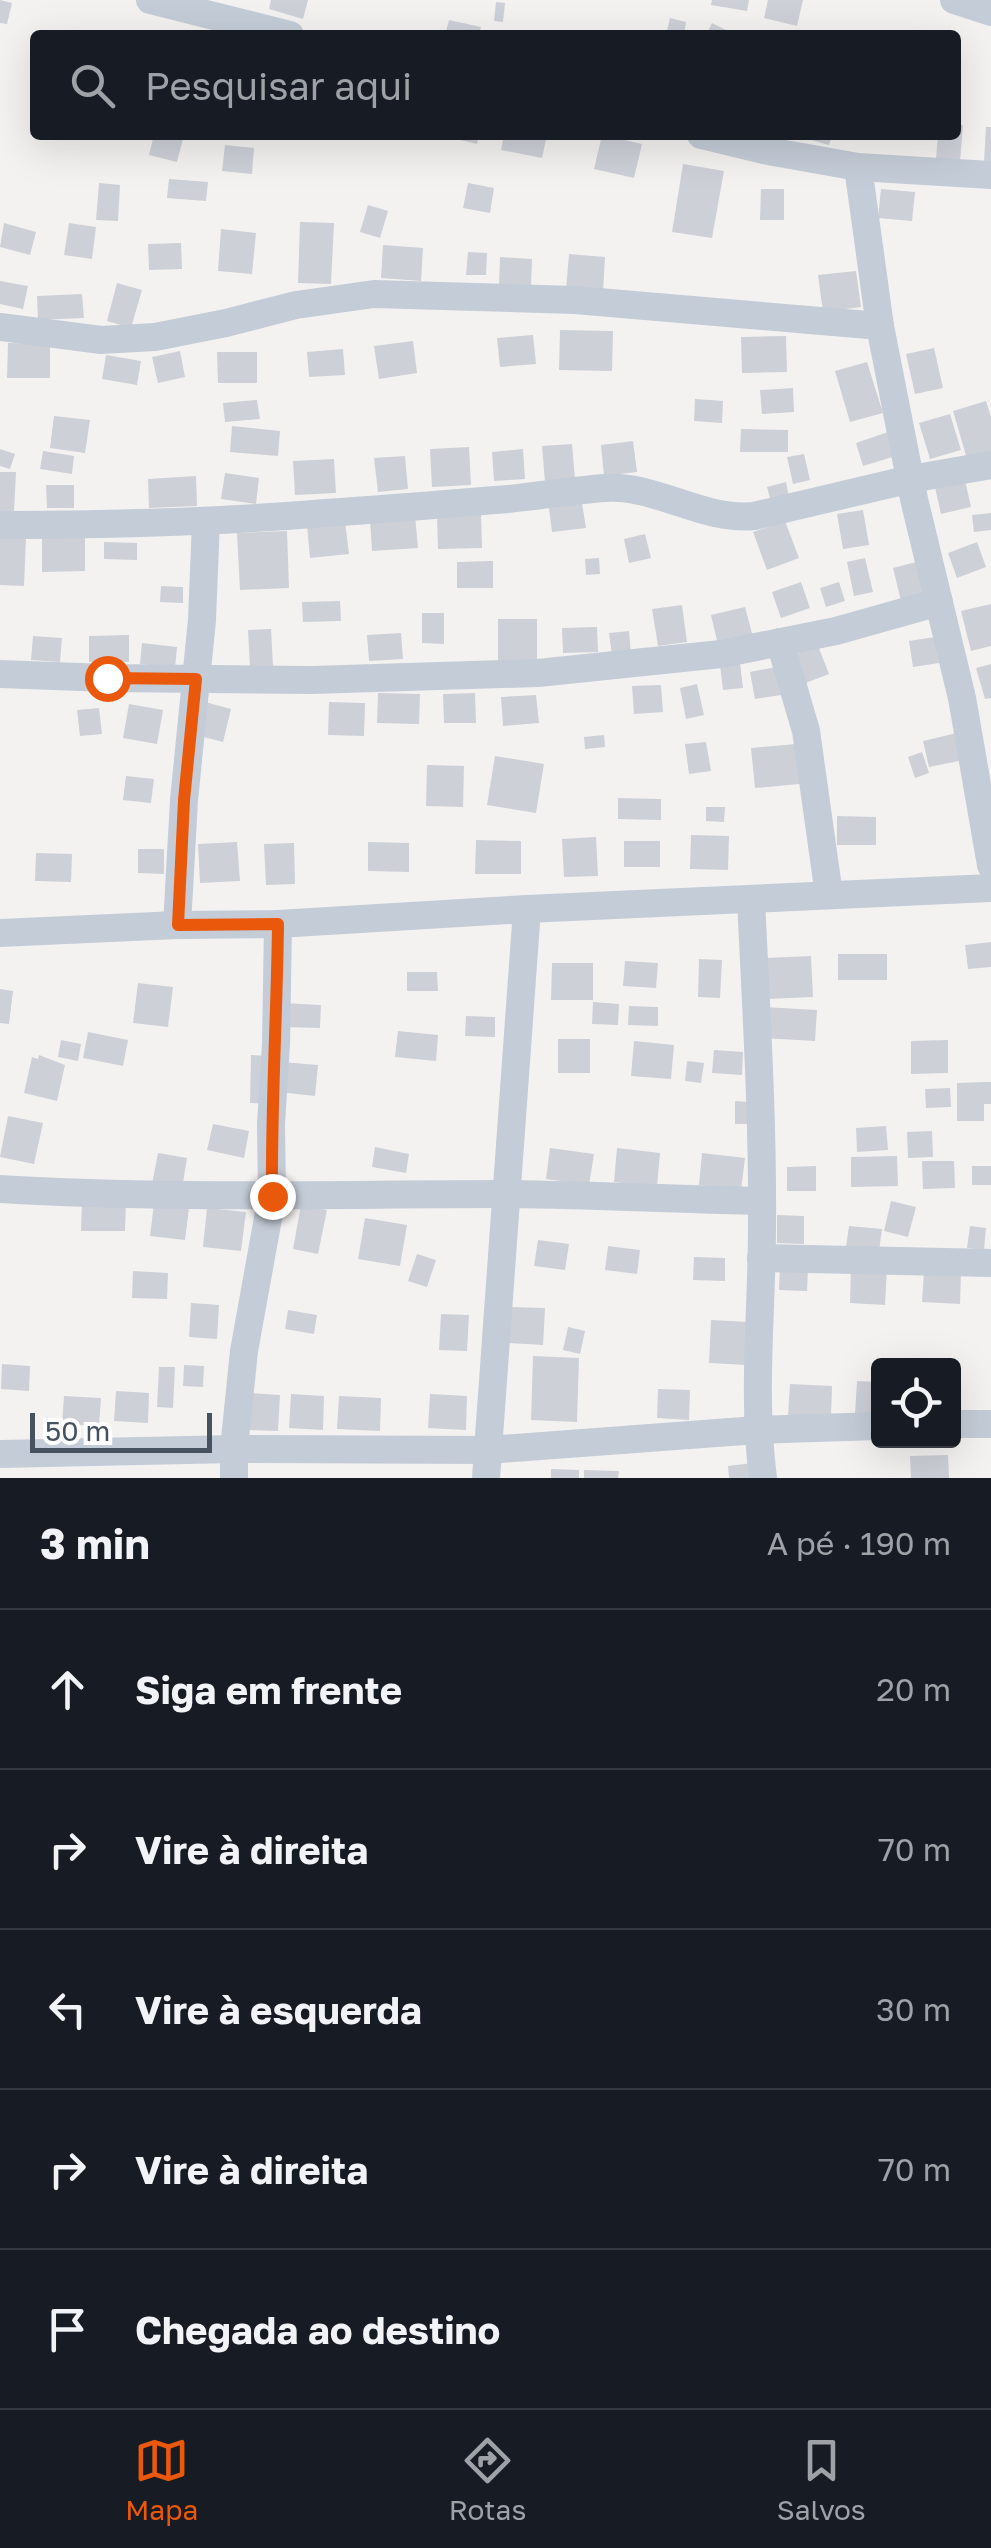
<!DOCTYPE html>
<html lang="pt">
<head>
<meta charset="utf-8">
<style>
  body { margin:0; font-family:"Golos Text",sans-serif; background:#20242c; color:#f1f3f6 }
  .controls { position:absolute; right:30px; bottom:30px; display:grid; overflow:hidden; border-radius:10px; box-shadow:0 10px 40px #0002 }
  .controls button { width:90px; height:90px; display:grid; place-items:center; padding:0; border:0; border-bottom:2px solid #363941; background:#171b24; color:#f1f3f6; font:50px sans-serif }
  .scale { position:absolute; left:30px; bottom:25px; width:182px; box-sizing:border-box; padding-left:10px; border:5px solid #475261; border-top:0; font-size:28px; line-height:35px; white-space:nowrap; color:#475261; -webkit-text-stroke:8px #fff; paint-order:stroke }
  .stop { position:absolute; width:30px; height:30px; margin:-22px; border:8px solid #ea580c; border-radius:50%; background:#fff }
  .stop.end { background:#ea580c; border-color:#fff; box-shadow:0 2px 10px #0008 }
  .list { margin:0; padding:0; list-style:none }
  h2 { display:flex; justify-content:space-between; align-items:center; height:130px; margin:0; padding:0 40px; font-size:42px }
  h2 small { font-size:32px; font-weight:400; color:#9ea1a6 }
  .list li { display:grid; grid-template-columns:65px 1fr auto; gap:30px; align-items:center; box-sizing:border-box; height:160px; padding:0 40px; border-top:2px solid #363941 }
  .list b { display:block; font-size:38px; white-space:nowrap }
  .list em { font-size:32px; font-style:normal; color:#9ea1a6 }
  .icon { flex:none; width:55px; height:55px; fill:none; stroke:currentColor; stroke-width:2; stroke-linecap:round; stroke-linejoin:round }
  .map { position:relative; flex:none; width:991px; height:1478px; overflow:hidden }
  .search { position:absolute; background:#171b24; box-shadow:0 10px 40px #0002; left:30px; right:30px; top:30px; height:110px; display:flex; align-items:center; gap:25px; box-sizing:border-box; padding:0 35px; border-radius:10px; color:#9ea1a6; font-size:38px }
  .sheet { height:930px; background:#171b24 }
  nav { display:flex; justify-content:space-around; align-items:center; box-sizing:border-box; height:140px; border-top:2px solid #363941; background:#171b24; font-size:28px; color:#9ea1a6 }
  nav a { display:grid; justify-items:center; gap:5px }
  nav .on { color:#ea580c }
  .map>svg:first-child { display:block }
  .building { fill:#cdd0d7 }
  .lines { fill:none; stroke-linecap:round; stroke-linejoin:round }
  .minor { stroke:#c4ccd7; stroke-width:28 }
  .route { stroke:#ea580c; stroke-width:12 }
</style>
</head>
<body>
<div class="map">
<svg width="991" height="1478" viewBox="0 0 991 1478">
  <rect width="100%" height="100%" fill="#f4f2f1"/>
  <g class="building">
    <polygon points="0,0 12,3 7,24 0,23"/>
    <polygon points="271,0 308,0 303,19 269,9"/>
    <polygon points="712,0 749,0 747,11 711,5"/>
    <polygon points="768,0 803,0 797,26 764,18"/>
    <polygon points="496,2 505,3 503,22 494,21"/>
    <polygon points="670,18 686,22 684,35 666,35"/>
    <polygon points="449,20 481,27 479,35 445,35"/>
    <polygon points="712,23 736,35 706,35"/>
    <polygon points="956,124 963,125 960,161 936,159 938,135 956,135"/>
    <polygon points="986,127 991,127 991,162 984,162"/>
    <polygon points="154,135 184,135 177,162 149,155"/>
    <polygon points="440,135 479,135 477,144"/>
    <polygon points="504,135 547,135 542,158 501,150"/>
    <polygon points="602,135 642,144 634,178 594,169"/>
    <polygon points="793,135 832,135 829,145"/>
    <polygon points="225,145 254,148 252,174 222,171"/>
    <polygon points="683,164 724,171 712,238 672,232"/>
    <polygon points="169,179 208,182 206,201 167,198"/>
    <polygon points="99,183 120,185 118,221 96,220"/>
    <polygon points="468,183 494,188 490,213 463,208"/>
    <polygon points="761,189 784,189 784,220 760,220"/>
    <polygon points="881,189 915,192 912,221 878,218"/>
    <polygon points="368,205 388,211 380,238 360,232"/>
    <polygon points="300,222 334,223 331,284 298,283"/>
    <polygon points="4,223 36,232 30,255 0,247"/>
    <polygon points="69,223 96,227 92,259 64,255"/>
    <polygon points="221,229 256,233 252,274 218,271"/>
    <polygon points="181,243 182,269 149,270 148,244"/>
    <polygon points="383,245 423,248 421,281 381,278"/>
    <polygon points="468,252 487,253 486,275 466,275"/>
    <polygon points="569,254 605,257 603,293 566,290"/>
    <polygon points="500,257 532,259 531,288 499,286"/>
    <polygon points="856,271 861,307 823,312 818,275"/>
    <polygon points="0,281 28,286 23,309 0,304"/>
    <polygon points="117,283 142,290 131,328 107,321"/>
    <polygon points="82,294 84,318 38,320 37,296"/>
    <polygon points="560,330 613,331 612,371 559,370"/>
    <polygon points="533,335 536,364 500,367 497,338"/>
    <polygon points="786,336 787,372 742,373 741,337"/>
    <polygon points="413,341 417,373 379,379 374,346"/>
    <polygon points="8,343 50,344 50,378 7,378"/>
    <polygon points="934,348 943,388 915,394 906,354"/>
    <polygon points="343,349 345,375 309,377 307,352"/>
    <polygon points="180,351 185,377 158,383 152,357"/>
    <polygon points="217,352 257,352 257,383 218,383"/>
    <polygon points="106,355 141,361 137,385 102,379"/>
    <polygon points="867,362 883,413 850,422 835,371"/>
    <polygon points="793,388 794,412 762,414 760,390"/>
    <polygon points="695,399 723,401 722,423 694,421"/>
    <polygon points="257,400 260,419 225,422 223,403"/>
    <polygon points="986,401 991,417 991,452 967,459 953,411"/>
    <polygon points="950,414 961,450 930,459 919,423"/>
    <polygon points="54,416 90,420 85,453 50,448"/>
    <polygon points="232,426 280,431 278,456 230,452"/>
    <polygon points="741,429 788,430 788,452 740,452"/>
    <polygon points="888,432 896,456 863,466 856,443"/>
    <polygon points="633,441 637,472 604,476 601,445"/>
    <polygon points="572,444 575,479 545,482 542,446"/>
    <polygon points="469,447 471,485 432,487 430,449"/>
    <polygon points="0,449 15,454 10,469 0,466"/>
    <polygon points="523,449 525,479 494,481 492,452"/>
    <polygon points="43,451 74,456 72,474 40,469"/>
    <polygon points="804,454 810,480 793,484 787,457"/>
    <polygon points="405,456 408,489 378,492 374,458"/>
    <polygon points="334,459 336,493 295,495 293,461"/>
    <polygon points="0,472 16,472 14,512 0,512"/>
    <polygon points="225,473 259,478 256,504 221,499"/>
    <polygon points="196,476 197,506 149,508 148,479"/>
    <polygon points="964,476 971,507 941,514 934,483"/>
    <polygon points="786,482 789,497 771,502 767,487"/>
    <polygon points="46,485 74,485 74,508 47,508"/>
    <polygon points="582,503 586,528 552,532 549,508"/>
    <polygon points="863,510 869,545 843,549 837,514"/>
    <polygon points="991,513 991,530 974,532 972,515"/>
    <polygon points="481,514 482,548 438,549 437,515"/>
    <polygon points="415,515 418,548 372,551 370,519"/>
    <polygon points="345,521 349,554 310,558 307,525"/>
    <polygon points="785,521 799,558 767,570 753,532"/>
    <polygon points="287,531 289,588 240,590 237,533"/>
    <polygon points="42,533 85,533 85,571 42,572"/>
    <polygon points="645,534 651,558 629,563 624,539"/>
    <polygon points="0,537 26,538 24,586 0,585"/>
    <polygon points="104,542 137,543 137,560 104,559"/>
    <polygon points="977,542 986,567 957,578 948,553"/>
    <polygon points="599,558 600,574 586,575 585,559"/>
    <polygon points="865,558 873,592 854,596 847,562"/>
    <polygon points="493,561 493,588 457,588 457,562"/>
    <polygon points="916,562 924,595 901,601 893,568"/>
    <polygon points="801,582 810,608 781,618 772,592"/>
    <polygon points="839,582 845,601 826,607 820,588"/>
    <polygon points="161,586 183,587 183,603 160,602"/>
    <polygon points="340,601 341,621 303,622 302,602"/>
    <polygon points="991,604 991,646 971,651 961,611"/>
    <polygon points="682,605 687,642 658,646 652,609"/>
    <polygon points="745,607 753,637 718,645 711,615"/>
    <polygon points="422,613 444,613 444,644 422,643"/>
    <rect x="498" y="619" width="39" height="41"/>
    <polygon points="597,627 598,652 563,653 562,628"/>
    <polygon points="271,629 273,666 250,667 248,630"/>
    <polygon points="629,631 631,654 612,656 609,633"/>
    <polygon points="401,633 403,659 369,661 367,635"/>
    <polygon points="129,635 129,662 89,662 89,636"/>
    <polygon points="33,636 62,638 60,662 31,660"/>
    <polygon points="935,637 939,663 913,667 909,641"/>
    <polygon points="142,643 177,647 175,668 140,664"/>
    <polygon points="818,646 829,674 803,684 792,655"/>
    <polygon points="740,663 743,688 723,690 720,665"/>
    <polygon points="991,664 991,698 985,699 976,668"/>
    <polygon points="776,667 781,695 755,699 750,672"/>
    <polygon points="697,684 704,715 686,719 680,688"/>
    <polygon points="661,685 663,712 634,714 632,686"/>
    <polygon points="378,693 420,694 419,724 377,723"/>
    <polygon points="475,693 476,723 444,723 443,694"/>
    <polygon points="536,695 539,723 503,726 501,697"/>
    <polygon points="205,702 231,709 223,742 196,735"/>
    <polygon points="329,702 365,703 364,736 328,735"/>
    <polygon points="129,704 163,710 157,744 123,738"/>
    <polygon points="99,708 102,734 80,736 77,710"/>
    <polygon points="957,733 964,760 929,767 923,741"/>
    <polygon points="604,735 605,747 585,749 584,737"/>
    <polygon points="706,742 711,771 689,774 685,744"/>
    <polygon points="796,744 800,784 755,788 751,748"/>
    <polygon points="922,752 929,773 915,778 908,757"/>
    <polygon points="495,756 544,764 536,813 487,805"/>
    <polygon points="427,765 464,766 463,807 426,806"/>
    <polygon points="126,776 154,779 151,803 123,800"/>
    <polygon points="618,798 661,799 661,820 618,819"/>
    <polygon points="706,807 725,807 724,822 706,821"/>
    <polygon points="837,816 876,817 876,845 837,845"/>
    <polygon points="691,835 729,836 728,870 690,869"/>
    <polygon points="596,837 598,876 564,877 562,839"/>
    <polygon points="476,840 521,841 521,874 475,874"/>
    <rect x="624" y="841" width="36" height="26"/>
    <polygon points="237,842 240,881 200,883 198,844"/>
    <polygon points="368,842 409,843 409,872 368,871"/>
    <polygon points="294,843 295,884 266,885 264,844"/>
    <polygon points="138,849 164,849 164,874 138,873"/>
    <polygon points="36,853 72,854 71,882 35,881"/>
    <polygon points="991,942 991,967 968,969 965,945"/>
    <rect x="838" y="954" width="49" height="26"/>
    <polygon points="811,956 813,997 768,999 766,958"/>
    <polygon points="699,959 722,960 720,998 698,997"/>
    <polygon points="625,961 658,963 656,988 623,986"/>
    <polygon points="552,963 593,963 593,1000 551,1000"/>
    <polygon points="407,972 437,972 438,991 407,991"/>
    <polygon points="138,983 173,987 168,1027 133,1023"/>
    <polygon points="0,989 13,991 9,1024 0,1023"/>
    <polygon points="593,1002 619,1004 618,1025 592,1024"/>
    <polygon points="283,1003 321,1005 320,1028 282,1027"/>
    <polygon points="629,1006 658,1007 658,1026 628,1025"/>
    <polygon points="763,1007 817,1010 815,1041 761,1038"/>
    <polygon points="466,1016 495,1017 495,1037 465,1036"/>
    <polygon points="398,1031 438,1035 436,1061 395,1057"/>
    <polygon points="88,1032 128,1040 123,1066 83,1058"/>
    <rect x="558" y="1039" width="32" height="34"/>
    <polygon points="61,1040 81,1044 78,1061 58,1057"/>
    <polygon points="948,1040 948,1073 911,1074 911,1041"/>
    <polygon points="634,1041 674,1045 671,1079 631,1076"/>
    <polygon points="714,1050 743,1052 742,1075 712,1073"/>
    <polygon points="39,1055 65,1065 57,1101 24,1093 32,1057 38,1059"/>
    <polygon points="251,1055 273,1056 273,1104 250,1103"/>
    <polygon points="687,1061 704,1063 701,1083 685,1081"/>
    <polygon points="282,1062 318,1065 315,1096 279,1092"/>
    <polygon points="984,1082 991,1082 991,1104 984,1104 984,1121 957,1121 957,1083"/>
    <polygon points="950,1088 951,1107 926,1108 925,1089"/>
    <polygon points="735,1101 749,1102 748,1124 735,1124"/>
    <polygon points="8,1116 43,1123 34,1164 0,1157"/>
    <polygon points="213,1124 249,1131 244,1158 207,1150"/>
    <polygon points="886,1126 888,1150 857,1152 856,1128"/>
    <polygon points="932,1131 933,1157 908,1158 907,1132"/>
    <polygon points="375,1147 409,1154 406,1173 372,1167"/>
    <polygon points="550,1148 594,1154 589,1185 546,1179"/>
    <polygon points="617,1148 660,1153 657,1187 614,1182"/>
    <polygon points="158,1153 187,1158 182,1189 152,1184"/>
    <polygon points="702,1153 745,1158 741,1190 699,1185"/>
    <polygon points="897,1156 898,1186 851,1187 851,1157"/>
    <polygon points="922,1161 954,1161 955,1188 923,1189"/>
    <polygon points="816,1166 816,1191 787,1191 787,1167"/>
    <rect x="972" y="1166" width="19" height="19"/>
    <polygon points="82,1200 126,1200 125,1231 81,1231"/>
    <polygon points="891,1201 916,1207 908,1237 884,1231"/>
    <polygon points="154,1204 189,1208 185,1240 150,1236"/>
    <polygon points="301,1205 327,1210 318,1254 293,1249"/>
    <polygon points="207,1208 246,1212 241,1251 203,1247"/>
    <polygon points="777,1215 804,1216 804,1244 777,1243"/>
    <polygon points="365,1218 407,1225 400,1266 358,1259"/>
    <polygon points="849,1226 882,1229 879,1251 846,1247"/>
    <polygon points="970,1226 986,1228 984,1250 967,1248"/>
    <polygon points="538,1240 569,1244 565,1270 534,1266"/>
    <polygon points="608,1246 640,1250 637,1274 605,1270"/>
    <polygon points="417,1254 436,1260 427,1287 408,1281"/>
    <polygon points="694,1257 725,1258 725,1281 693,1280"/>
    <polygon points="780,1265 808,1267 807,1291 779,1290"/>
    <polygon points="851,1267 887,1268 885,1305 850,1303"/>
    <polygon points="133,1271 168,1273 167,1299 132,1298"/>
    <polygon points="924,1271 961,1273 960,1304 922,1302"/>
    <polygon points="191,1303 219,1305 217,1339 189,1337"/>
    <polygon points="509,1307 545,1308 543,1345 507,1343"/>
    <polygon points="288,1310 317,1315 314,1334 285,1329"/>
    <polygon points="441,1314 469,1315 467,1351 439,1350"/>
    <polygon points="711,1320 749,1322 747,1365 709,1363"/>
    <polygon points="568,1327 585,1331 580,1354 563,1350"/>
    <polygon points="533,1356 579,1358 577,1422 531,1420"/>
    <polygon points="2,1364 30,1366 29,1391 1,1389"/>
    <polygon points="184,1365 204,1366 203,1387 183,1386"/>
    <polygon points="159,1367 175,1367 173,1408 157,1407"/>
    <polygon points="857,1381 878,1382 878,1415 855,1414"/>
    <polygon points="790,1384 832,1386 831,1418 788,1416"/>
    <polygon points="658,1389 690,1390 689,1420 657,1418"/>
    <polygon points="116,1391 149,1393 148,1423 114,1421"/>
    <polygon points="249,1393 280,1395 278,1431 248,1430"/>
    <polygon points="291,1394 324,1396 323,1430 289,1428"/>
    <polygon points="430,1394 467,1396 466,1430 428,1428"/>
    <polygon points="64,1396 101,1398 99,1426 62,1424"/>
    <polygon points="339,1396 381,1398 380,1431 337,1429"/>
    <polygon points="948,1455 949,1478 911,1478 910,1456"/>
    <polygon points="752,1463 753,1478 729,1478 728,1466"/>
    <polygon points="551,1469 579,1470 579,1478 551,1478"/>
    <polygon points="584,1470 619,1471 618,1478 584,1478"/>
  </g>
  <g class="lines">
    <g class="minor">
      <polyline points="150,0 290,35"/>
      <polyline points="954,0 991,12"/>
      <polyline points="701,135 768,151 858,167 991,175"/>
      <polyline points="858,167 880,326 914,499 962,698 991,865"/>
      <polyline points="0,327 101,340 155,337 226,323 296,305 374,294 575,300 880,326"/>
      <path d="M 0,525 C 109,525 217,522 326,513 C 387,509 447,504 508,499 C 540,496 573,490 606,488 C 657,485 702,521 754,516 L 911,479 L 991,465"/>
      <polyline points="780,642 806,731 829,895"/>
      <polyline points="0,674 107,678 312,680 538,673 721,654 836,631 939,602"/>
      <path d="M 751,899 C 756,1008 763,1117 762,1227 C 762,1312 752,1393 763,1478"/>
      <polyline points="177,925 184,800 202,620 206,521"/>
      <polyline points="0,933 177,925 278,924 527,909 991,888"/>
      <path d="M 0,1189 C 168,1199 335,1194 503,1194 C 589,1195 676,1199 762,1201"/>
      <polyline points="761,1258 991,1263"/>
      <polyline points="954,1424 991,1424"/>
      <polyline points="0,1454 234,1449 487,1450 757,1430 878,1426"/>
      <polyline points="234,1478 234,1449 244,1351 272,1196 271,1124 276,1044 278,924"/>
      <polyline points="486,1478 527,909"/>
    </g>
  </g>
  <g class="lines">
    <path class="route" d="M 107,678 L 196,679 L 184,800 L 178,925 L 278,924 C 277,1015 271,1105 272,1196"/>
  </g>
</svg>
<div class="controls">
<button><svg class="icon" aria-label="locate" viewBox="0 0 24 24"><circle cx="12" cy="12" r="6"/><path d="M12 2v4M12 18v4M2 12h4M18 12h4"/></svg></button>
</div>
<div class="scale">50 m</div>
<div class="stop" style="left:107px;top:678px"></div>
<div class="stop end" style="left:272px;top:1196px"></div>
<div class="search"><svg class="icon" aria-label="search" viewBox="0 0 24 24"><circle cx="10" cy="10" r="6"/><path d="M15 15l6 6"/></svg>Pesquisar aqui</div>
</div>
<section class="sheet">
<h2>3 min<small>A pé · 190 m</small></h2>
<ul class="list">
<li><svg class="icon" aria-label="ahead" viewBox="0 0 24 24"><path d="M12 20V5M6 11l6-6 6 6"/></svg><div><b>Siga em frente</b></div><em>20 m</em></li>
<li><svg class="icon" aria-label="right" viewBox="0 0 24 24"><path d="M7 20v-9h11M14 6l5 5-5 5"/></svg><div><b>Vire à direita</b></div><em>70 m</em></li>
<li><svg class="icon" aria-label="left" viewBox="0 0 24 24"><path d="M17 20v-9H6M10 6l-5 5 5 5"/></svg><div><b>Vire à esquerda</b></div><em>30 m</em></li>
<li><svg class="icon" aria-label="right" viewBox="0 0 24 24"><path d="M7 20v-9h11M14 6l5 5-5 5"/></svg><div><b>Vire à direita</b></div><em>70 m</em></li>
<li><svg class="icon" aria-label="arrive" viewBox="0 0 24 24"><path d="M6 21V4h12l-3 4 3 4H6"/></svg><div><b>Chegada ao destino</b></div></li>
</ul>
</section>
<nav>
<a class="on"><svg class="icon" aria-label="map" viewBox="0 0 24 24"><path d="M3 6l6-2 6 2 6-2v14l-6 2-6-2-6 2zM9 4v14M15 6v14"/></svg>Mapa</a>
<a><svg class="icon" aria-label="directions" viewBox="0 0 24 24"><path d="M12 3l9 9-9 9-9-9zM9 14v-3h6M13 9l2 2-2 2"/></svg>Rotas</a>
<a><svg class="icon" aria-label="saved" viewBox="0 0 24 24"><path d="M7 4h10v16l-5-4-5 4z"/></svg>Salvos</a>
</nav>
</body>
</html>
